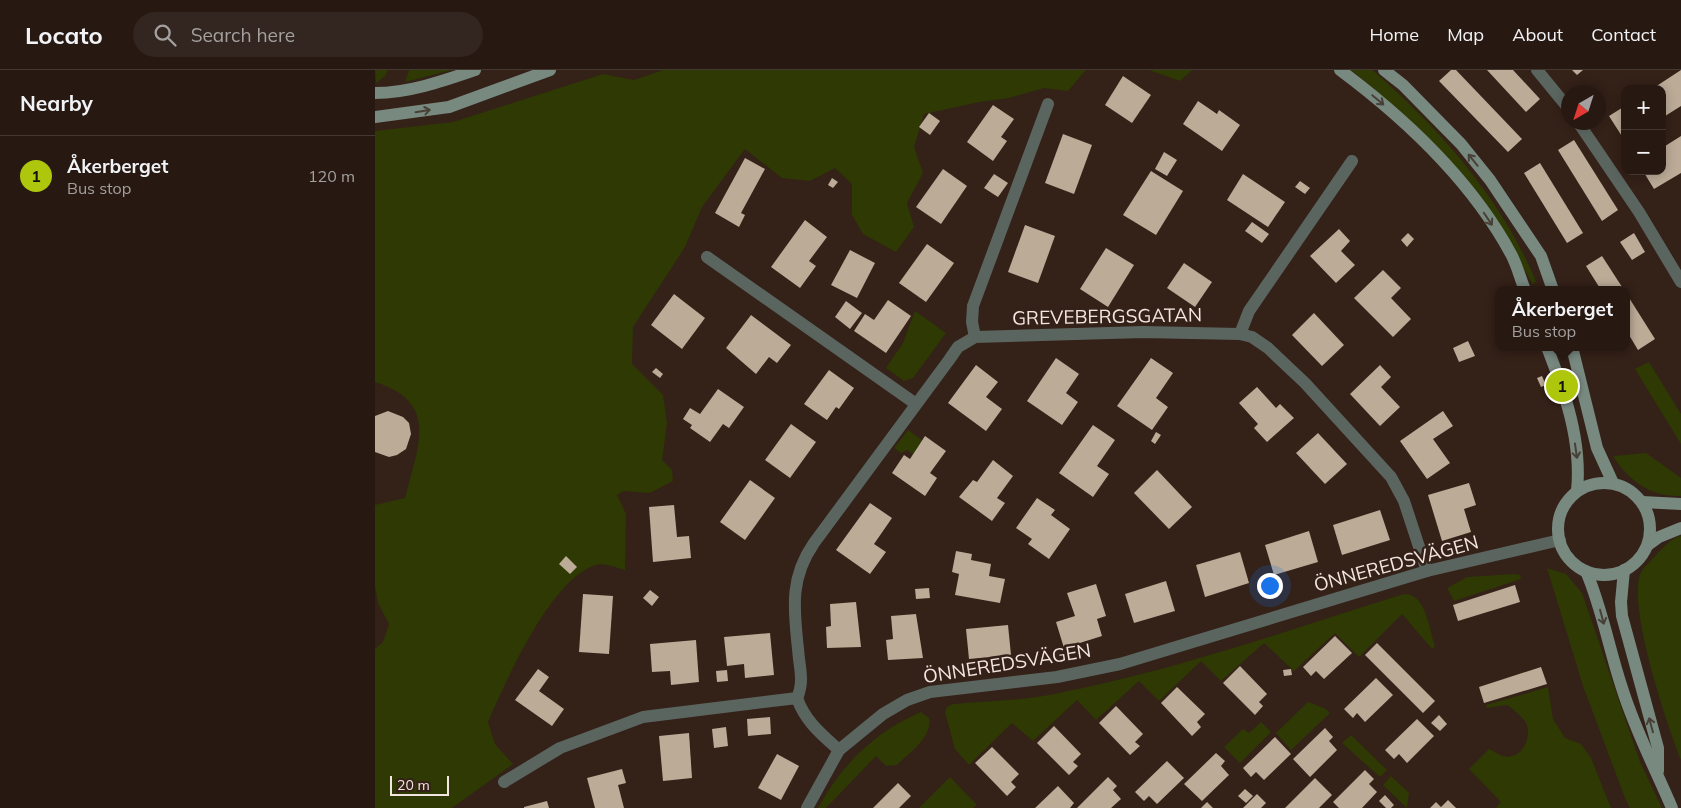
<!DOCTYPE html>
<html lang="en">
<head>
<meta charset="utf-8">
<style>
  body { margin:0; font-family:Mulish,sans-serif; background:#332620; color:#f1f3f6 }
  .controls { position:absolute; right:15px; top:15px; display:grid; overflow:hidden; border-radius:10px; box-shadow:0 2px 12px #0003 }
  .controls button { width:45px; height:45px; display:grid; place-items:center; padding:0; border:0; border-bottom:1px solid #433832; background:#271912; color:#f1f3f6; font:25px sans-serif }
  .compass { position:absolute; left:1186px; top:15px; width:45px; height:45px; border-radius:50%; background:#271912; box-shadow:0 2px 12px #0003; rotate:219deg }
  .scale { position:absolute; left:15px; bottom:12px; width:59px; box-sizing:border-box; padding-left:5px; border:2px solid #f3e6e0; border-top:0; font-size:14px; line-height:18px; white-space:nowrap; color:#f3e6e0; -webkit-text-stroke:4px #342118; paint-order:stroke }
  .you { position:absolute; left:894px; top:515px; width:18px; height:18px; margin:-12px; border:4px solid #fff; border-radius:50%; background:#1a73e8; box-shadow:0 0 0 8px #1a73e833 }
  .badge { display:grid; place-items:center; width:32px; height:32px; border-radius:50%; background:#aec60c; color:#111; font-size:16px; font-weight:700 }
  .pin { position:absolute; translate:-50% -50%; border:2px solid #fff; box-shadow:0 1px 5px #0006 }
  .popup { position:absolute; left:1120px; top:216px; width:135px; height:65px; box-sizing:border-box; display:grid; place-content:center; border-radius:10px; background:#271912; filter:drop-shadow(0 1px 4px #0005); font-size:16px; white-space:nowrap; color:#a4a09f }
  .popup b { font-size:19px; color:#f1f3f6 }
  .popup::after { content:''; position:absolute; left:50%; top:100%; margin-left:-10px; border:10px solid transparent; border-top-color:#271912 }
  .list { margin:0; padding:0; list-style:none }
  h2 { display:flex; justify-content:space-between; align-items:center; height:65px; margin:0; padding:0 20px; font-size:21px }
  h2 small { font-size:16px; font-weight:400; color:#a4a09f }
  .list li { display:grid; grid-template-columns:32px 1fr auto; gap:15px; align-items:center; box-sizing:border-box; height:80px; padding:0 20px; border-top:1px solid #433832 }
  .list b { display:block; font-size:19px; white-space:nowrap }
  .list p { margin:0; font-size:16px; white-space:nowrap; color:#a4a09f }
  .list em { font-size:16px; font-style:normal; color:#a4a09f }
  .icon { flex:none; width:28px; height:28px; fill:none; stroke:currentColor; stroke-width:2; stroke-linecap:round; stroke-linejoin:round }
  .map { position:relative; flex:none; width:1306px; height:738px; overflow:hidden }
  header { display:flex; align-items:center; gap:30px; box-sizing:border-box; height:70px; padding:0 25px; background:#271912; border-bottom:1px solid #433832 }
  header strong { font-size:24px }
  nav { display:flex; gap:28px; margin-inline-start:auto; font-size:18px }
  .search { width:350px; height:45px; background:#332620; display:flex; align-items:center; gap:12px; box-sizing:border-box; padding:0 18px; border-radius:28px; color:#a4a09f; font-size:19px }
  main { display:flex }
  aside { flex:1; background:#271912 }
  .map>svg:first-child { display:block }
  .green { fill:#2e3903 }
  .building { fill:#bbab97 }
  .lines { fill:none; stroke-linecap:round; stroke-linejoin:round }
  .street { stroke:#5b6560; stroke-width:12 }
  .secondary { stroke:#788980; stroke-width:12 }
  .oneway { stroke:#484037 }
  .labels { text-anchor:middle; stroke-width:5; stroke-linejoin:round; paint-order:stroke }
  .street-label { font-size:19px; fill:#f3e6e0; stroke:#342118 }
</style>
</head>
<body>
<header>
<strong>Locato</strong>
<div class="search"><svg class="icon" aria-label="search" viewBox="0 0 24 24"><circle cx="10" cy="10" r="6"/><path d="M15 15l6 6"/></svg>Search here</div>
<nav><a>Home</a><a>Map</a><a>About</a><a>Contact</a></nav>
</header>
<main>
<aside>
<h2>Nearby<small></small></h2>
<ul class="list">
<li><span class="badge">1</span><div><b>Åkerberget</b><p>Bus stop</p></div><em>120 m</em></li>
</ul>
</aside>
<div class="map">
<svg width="1306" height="738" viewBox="0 0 1306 738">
  <rect width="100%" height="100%" fill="#342118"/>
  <g class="green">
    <polygon points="0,0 13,0 10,6 1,13"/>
    <polygon points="34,0 77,0 30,12"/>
    <path d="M 288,0 L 711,0 L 693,21 L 669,18 L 634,28 L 604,32 L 549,44 L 539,77 L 548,103 L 532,133 L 539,157 L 521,182 L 488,164 L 477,145 L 477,114 L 460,98 L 435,111 L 407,108 L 370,79 L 327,137 L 310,177 L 258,257 L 257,294 L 288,325 L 292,353 L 287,390 L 297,400 L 298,411 L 275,423 L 249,421 L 242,425 L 251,444 L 250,500 C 242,498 228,492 221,495 C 176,508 131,611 113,652 L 120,674 L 138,694 L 77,738 L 0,738 L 0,579 L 8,572 L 14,554 L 3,533 L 0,516 L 0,435 L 30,428 C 42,378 66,333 0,312 L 0,61 L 78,52 L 228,4 L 259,10 Z"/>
    <polygon points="774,0 817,0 805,11"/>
    <path d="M 976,0 L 997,0 L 1001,3 C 1068,62 1126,129 1161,211 L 1158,215 L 1138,179 L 998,18 Z"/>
    <polygon points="540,241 571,263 538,308 529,311 511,298 528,273"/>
    <polygon points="1274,292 1306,344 1306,374 1260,299"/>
    <polygon points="533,360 547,370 538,384 532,380 526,383 519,378"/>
    <path d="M 1271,383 L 1306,408 L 1306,426 C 1275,427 1254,411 1238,386 Z"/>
    <path d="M 1306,466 L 1306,690 C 1292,655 1253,538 1265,505 C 1267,498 1277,490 1282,484 C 1288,478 1297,467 1306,466 Z"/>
    <polygon points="1172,498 1191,504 1207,523 1265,692 1287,738 1255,738 1250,728 1208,616"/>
    <polygon points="1138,504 1145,505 1146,509 1079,531 1072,518 1092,507"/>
    <path d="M 1029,524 C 1051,523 1054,559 1060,576 L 1057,579 L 1027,544 L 984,587 L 960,563 L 919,601 L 889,573 L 846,611 L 826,591 L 784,631 L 764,611 L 721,650 L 702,630 L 658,671 L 637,653 L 594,695 L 580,679 L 570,642 L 572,637 L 578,634 C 611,631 646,631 679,624 C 799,601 913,560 1029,524 Z"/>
    <path d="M 1173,617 L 1178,649 L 1190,668 L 1206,674 L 1216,688 L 1236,738 L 1121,738 L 1126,732 L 1094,699 L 1114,679 C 1118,681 1124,685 1128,686 C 1147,691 1159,665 1150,651 C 1145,645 1138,639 1132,635 L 1112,638 L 1111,635 Z"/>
    <polygon points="933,632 949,638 955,643 916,680 901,663"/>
    <path d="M 546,642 L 554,648 C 558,667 534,683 522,695 L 511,696 L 501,686 L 451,738 L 443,738 C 466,695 501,661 546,642 Z"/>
    <polygon points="886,652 896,662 865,693 849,677 868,659 874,663"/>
    <polygon points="976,665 1012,700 1005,707 967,673"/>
    <polygon points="1016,706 1034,723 1032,738 1008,715"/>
    <polygon points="575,707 602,735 598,738 544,738"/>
  </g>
  <g class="building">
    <polygon points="1076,0 1081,0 1147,69 1133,82 1064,11"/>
    <polygon points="1112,0 1138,0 1165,29 1151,42"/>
    <polygon points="1197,0 1208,0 1202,5"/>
    <polygon points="1306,0 1306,36 1287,48 1287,19 1277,19"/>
    <polygon points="748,6 776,25 757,53 730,35"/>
    <polygon points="823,31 842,44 844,40 865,55 847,81 808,54"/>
    <polygon points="618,35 639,49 626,67 632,71 618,91 592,72"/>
    <polygon points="1250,36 1250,71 1234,46"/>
    <polygon points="554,43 565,51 555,65 544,57"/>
    <polygon points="688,64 717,75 699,124 670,113"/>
    <polygon points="1306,66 1306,103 1279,119 1268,101 1287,101 1287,78"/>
    <polygon points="1199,70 1243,140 1227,151 1183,80"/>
    <polygon points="789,82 802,90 792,106 780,99"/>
    <polygon points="370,88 390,99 366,143 370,145 364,157 340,143"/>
    <polygon points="1165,93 1208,163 1192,173 1149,103"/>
    <polygon points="568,99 592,116 566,154 541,137"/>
    <polygon points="776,101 808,121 781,165 748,145"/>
    <polygon points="619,104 633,113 623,127 609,118"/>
    <polygon points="868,104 910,132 893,157 852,130"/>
    <polygon points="457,108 463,112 458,118 453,115"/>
    <polygon points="925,111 935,118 930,124 920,117"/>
    <polygon points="430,150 452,167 434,191 441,196 425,218 396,197"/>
    <polygon points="877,152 894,164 887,173 870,161"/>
    <polygon points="650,155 680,166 663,213 633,202"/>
    <polygon points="964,159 975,171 966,181 980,195 961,213 935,186"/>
    <polygon points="1033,163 1039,169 1032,177 1026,170"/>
    <polygon points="1259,163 1270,182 1257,190 1245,172"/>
    <polygon points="552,174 579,193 551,232 524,213"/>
    <polygon points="731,178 759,195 733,237 705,219"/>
    <polygon points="475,180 500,193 482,228 456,215"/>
    <polygon points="1227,186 1249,220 1226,220 1211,196"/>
    <polygon points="809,193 837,212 820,237 792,218"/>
    <polygon points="1008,200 1026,218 1016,228 1036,249 1018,267 979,228"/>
    <polygon points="1251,223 1280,269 1263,280 1251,260"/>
    <polygon points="299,224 330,248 307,279 276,255"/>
    <polygon points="513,230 536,246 511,283 479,261 490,244 499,250"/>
    <polygon points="471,231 487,243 475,259 460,247"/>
    <polygon points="939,243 969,275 947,296 917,265"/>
    <polygon points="376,245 416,275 402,293 394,287 381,304 351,278"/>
    <polygon points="1093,271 1100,286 1084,292 1078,278"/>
    <polygon points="681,288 704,304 691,323 703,332 687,355 652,331"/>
    <polygon points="776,288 798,303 781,328 793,337 777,360 742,336"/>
    <polygon points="601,295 623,312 611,327 627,339 611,361 573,333"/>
    <polygon points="1005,295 1016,307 1006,317 1025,337 1005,356 975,324"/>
    <polygon points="281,298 288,304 285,308 277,302"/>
    <polygon points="454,300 479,318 464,339 461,337 452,350 429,334"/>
    <polygon points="1167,306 1171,315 1166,317 1162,308"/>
    <polygon points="882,317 901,338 905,334 919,348 892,372 879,358 883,354 864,333"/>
    <polygon points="343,319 369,337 354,358 348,354 335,372 315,358 317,355 308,349 315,338 325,344"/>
    <polygon points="13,341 28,347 34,353 36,364 31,379 22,385 14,387 0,382 0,346"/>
    <polygon points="1068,341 1078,356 1058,369 1075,393 1052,409 1025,371"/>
    <polygon points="416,354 441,372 415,408 390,390"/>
    <polygon points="718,355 740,370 722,396 734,404 718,427 684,403"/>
    <polygon points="781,362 786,365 780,374 776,371"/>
    <polygon points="943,363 972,394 950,414 921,383"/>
    <polygon points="550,366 571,381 555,403 562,408 550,426 517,403 529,385 535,389"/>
    <polygon points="618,390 638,406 622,428 630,433 617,451 584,427 598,410 602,412"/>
    <polygon points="782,400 817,437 794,459 759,423"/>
    <polygon points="375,410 400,428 370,470 345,452"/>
    <polygon points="1094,413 1101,435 1089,439 1096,462 1067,471 1053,425"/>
    <polygon points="662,428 680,440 676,445 695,459 674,489 653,474 657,469 641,458"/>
    <polygon points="495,433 517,448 499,474 511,482 495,504 461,480"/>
    <polygon points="299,435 302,467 314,466 316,488 278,492 274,437"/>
    <polygon points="1005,440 1015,470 967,485 958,455"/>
    <polygon points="934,461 943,492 899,505 890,475"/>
    <polygon points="581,481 597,484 596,490 616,494 614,506 630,509 625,533 580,525 584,504 577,502"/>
    <polygon points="865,482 874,513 830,527 821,495"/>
    <polygon points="191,486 202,497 195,504 184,494"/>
    <polygon points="791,511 800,541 759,553 750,524"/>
    <polygon points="721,514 731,546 722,549 727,566 689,578 681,552 700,546 692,523"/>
    <polygon points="1140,515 1145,532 1083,551 1078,535"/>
    <polygon points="554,518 555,528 541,529 540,519"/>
    <polygon points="275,520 284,527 277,536 268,528"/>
    <polygon points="208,524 238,526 234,584 204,582"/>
    <polygon points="481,532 486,577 452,578 451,557 456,556 455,534"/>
    <polygon points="541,544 548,588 513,590 511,570 518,569 516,546"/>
    <polygon points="633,555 636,585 594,589 591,559"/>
    <polygon points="395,563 399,605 370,608 369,594 352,596 349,567"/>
    <polygon points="960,566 977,583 949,609 941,601 936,606 928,597"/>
    <polygon points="321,570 324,612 296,615 295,601 277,602 275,574"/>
    <polygon points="1002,573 1060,631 1048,643 990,585"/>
    <polygon points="865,596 892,624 884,632 888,636 880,645 848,613"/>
    <polygon points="1166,597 1172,614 1109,633 1104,617"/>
    <polygon points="163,599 174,607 164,621 189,639 177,656 140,630"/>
    <polygon points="916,599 917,605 909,606 908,600"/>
    <polygon points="352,600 353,611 342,612 341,601"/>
    <polygon points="1001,608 1018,625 990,652 982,643 978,648 969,639"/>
    <polygon points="802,617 830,644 822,652 826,657 817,666 786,633"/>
    <polygon points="741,636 768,664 760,672 765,676 755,685 724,653"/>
    <polygon points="1064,645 1072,654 1065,661 1056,653"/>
    <polygon points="395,647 396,664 373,666 372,649"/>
    <polygon points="1042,649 1059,666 1032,693 1024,684 1019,689 1010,680"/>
    <polygon points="679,656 706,684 698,692 703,696 694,705 662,673"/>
    <polygon points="351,657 353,676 339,678 337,659"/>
    <polygon points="950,658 958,667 954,671 962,680 935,707 918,689"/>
    <polygon points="314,663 317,708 288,711 284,666"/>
    <polygon points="900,667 916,684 889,710 881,702 876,707 868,698"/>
    <polygon points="617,677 644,704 636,712 641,717 632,726 600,693"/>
    <polygon points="841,683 850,691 846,696 854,705 827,731 809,714"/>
    <polygon points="402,684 424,696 406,730 383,718"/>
    <polygon points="792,691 809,708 782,734 774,726 769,731 760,722"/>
    <polygon points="247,699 251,713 243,715 249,738 220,738 212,708"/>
    <polygon points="990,700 999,709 994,714 1002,722 987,738 964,738 958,732"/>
    <polygon points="733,707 742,716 738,720 746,729 736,738 702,738"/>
    <polygon points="940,708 957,725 944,738 910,738"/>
    <polygon points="523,713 536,726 524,738 498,738"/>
    <polygon points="683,716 699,733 695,738 660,738"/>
    <polygon points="870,719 878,726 871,733 863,726"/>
    <polygon points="882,724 891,733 886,738 868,738"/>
    <polygon points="1010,725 1019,735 1016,738 1011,738 1004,731"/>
    <polygon points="1073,730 1081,738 1055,738 1061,732 1066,737"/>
    <polygon points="172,731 174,738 149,738 149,737"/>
    <polygon points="832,732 838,738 826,738"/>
  </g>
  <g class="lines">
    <g class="street">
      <polyline points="1162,0 1194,39"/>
      <polyline points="1203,52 1264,142 1306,212"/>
      <polyline points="332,187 541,334"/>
      <polyline points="865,264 874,241 977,91"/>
      <polyline points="600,267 597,252 598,236 673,34"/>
      <path d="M 422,628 C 428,615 426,603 424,589 C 420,545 412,512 439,473 L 574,290 L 583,277 L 600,267 L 768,262 L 865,264 L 877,267 L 893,278 L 930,313 L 1016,407 L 1029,431 L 1052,501"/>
      <path d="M 129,712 L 185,678 L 268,647 L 422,628 C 430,651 446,664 464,680 L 508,644 L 532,630 L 555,622 L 682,607 L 745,594 L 1052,501 L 1185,470"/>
      <polyline points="432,738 464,680"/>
    </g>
    <g class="secondary">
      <path d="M 965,0 C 1032,50 1096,110 1136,184 C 1142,195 1145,208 1150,220"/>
      <polyline points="1009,0 1028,15 1086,74 1115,110 1166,186 1178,220"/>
      <path d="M 0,23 C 34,23 68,11 100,0"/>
      <polyline points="0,47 74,37 175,0"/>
      <path d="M 1172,277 C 1190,323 1207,371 1202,421"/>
      <polyline points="1197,277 1222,378 1238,413"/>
      <circle cx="1229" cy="459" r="46"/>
      <polyline points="1267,432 1306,434"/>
      <polyline points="1273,475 1284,467 1306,458"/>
      <polyline points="1249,500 1246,532 1247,546 1283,678 1283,701"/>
      <path d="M 1211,501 C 1227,538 1234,579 1247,618 C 1260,660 1280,698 1297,738"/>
    </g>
  </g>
  <defs><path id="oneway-shaft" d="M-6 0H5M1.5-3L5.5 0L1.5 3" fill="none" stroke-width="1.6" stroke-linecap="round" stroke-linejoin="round" transform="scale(1.25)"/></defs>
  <g class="oneway">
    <use href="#oneway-shaft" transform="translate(1003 30) rotate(40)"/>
    <use href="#oneway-shaft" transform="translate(48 41) rotate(-9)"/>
    <use href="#oneway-shaft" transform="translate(1098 90) rotate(-129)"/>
    <use href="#oneway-shaft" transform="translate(1113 149) rotate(56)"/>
    <use href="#oneway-shaft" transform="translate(1201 381) rotate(82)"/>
    <use href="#oneway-shaft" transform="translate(1227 547) rotate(75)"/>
    <use href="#oneway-shaft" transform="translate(1276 655) rotate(-105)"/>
  </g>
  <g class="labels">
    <g class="street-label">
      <text transform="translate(732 246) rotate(-1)" y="7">GREVEBERGSGATAN</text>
      <text transform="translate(1021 493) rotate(-15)" y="7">ÖNNEREDSVÄGEN</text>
      <text transform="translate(632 593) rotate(-9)" y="7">ÖNNEREDSVÄGEN</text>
    </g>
  </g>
</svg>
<div class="controls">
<button>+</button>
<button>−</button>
</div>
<svg class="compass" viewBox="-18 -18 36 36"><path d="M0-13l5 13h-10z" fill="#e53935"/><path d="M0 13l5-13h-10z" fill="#a4a09f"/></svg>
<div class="scale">20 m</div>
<div class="you"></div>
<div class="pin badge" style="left:1187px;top:316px">1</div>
<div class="popup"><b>Åkerberget</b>Bus stop</div>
</div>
</main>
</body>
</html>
